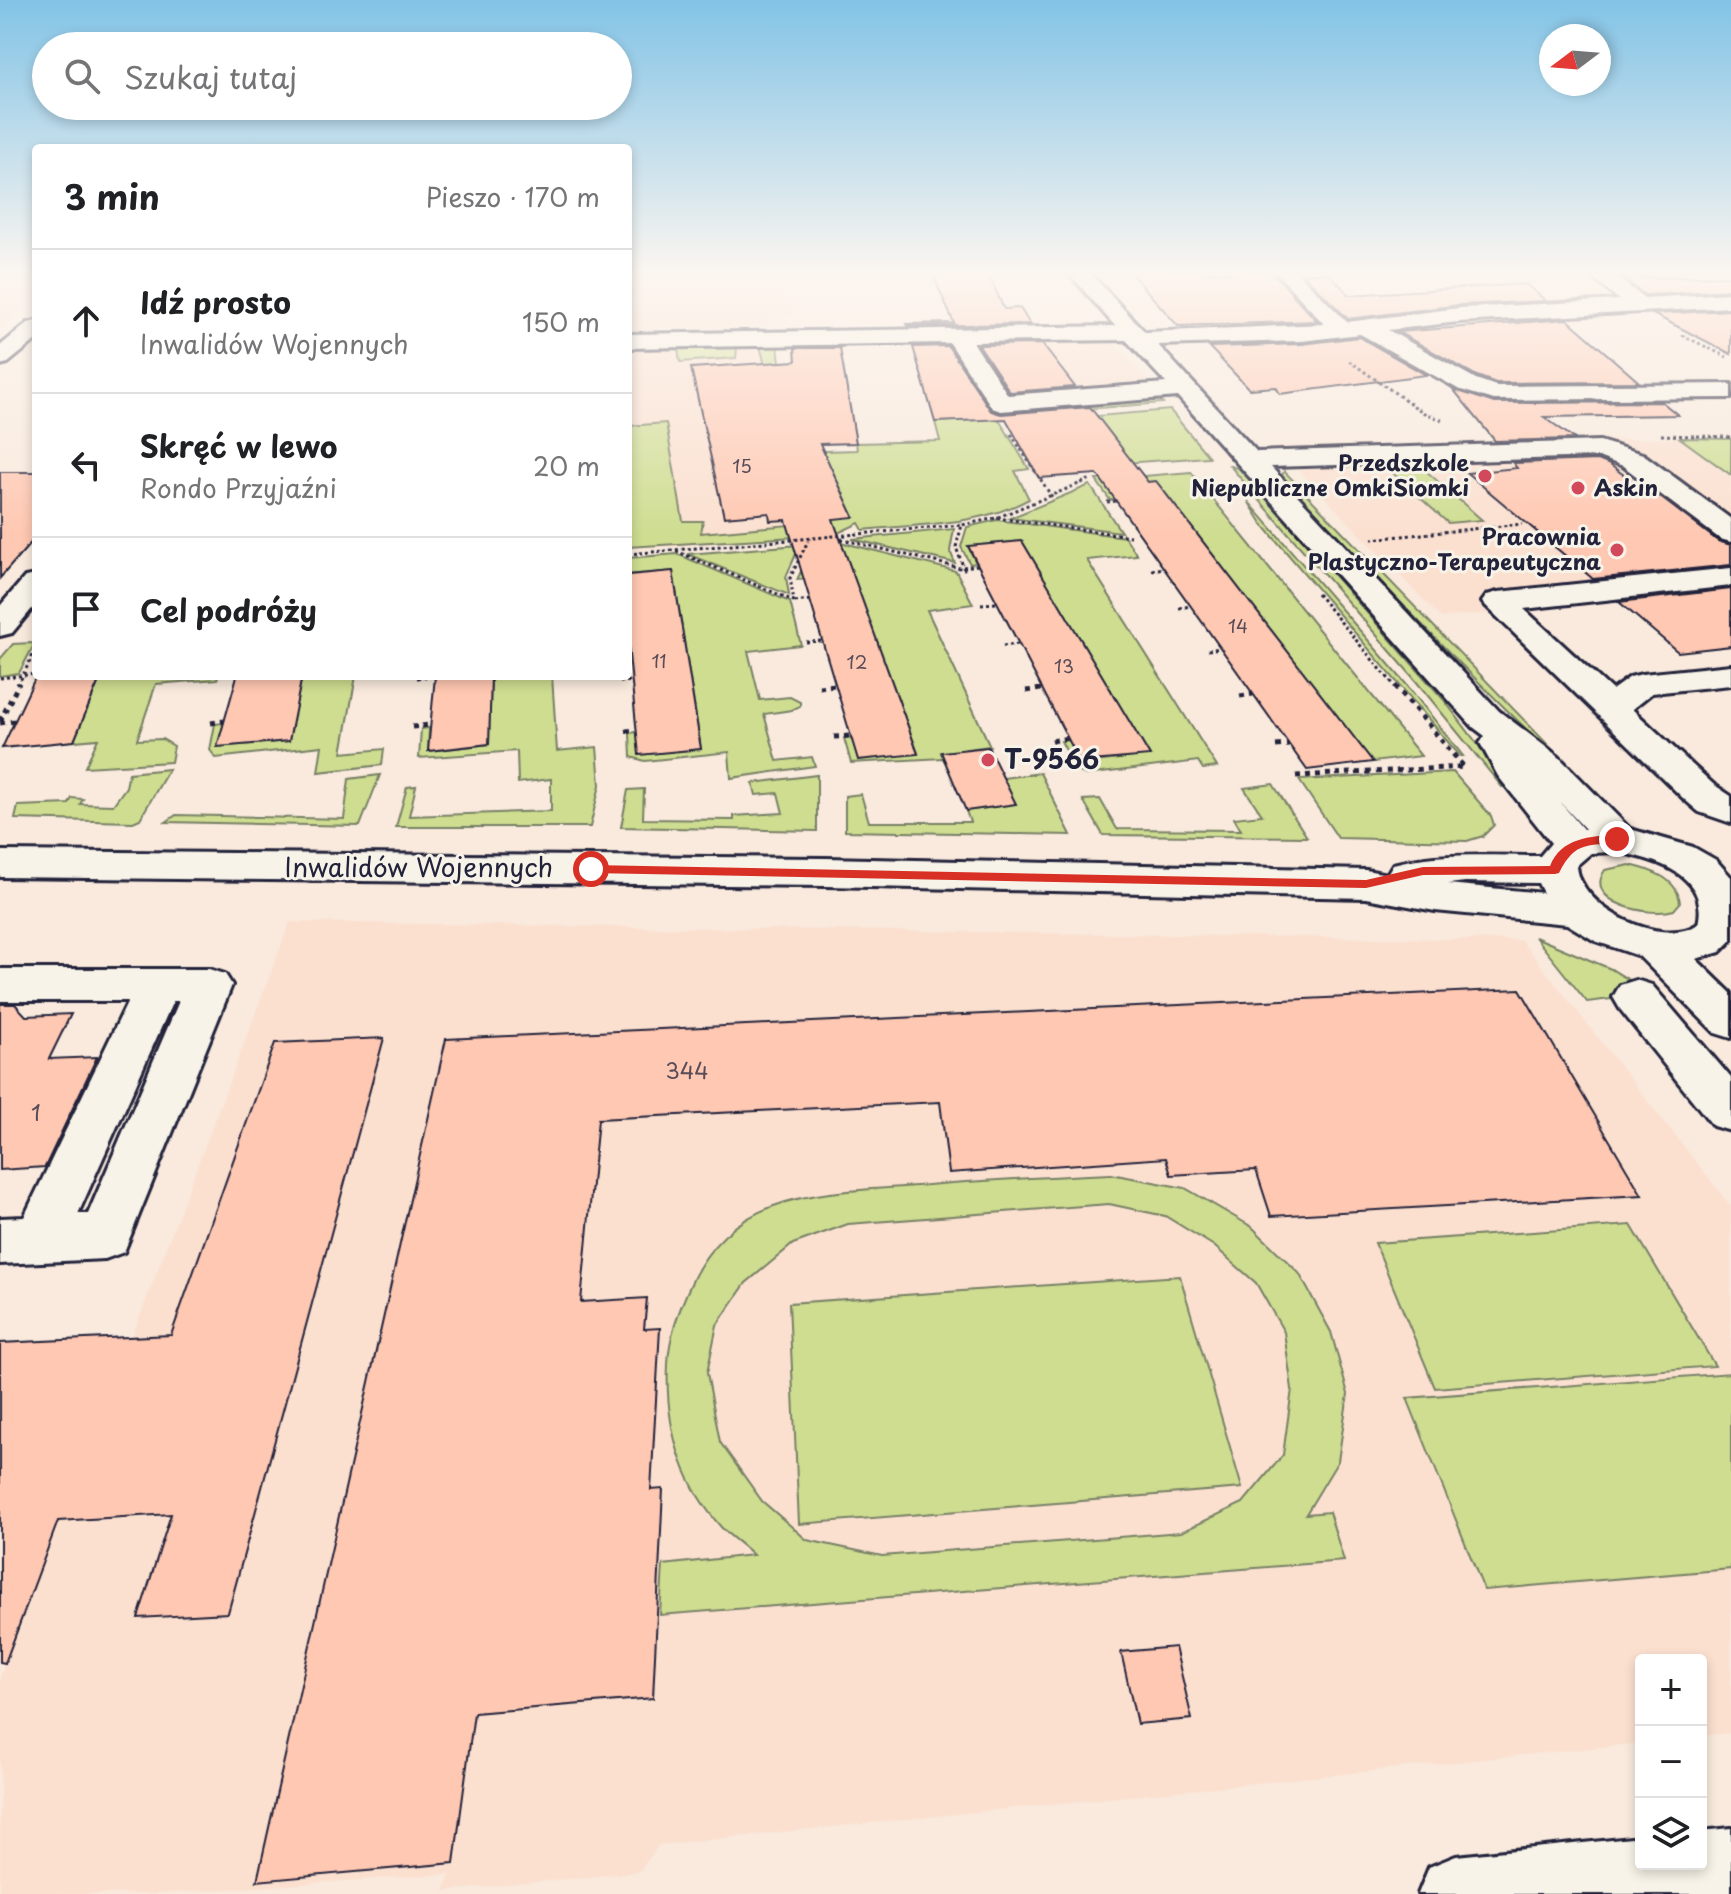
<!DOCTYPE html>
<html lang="pl">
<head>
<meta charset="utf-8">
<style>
  body { margin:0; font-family:"Playpen Sans",sans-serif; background:#f6f6f6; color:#202124 }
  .controls { position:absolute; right:24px; bottom:24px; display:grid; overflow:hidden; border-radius:8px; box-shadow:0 4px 12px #0003 }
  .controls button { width:72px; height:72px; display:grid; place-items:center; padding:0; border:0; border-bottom:2px solid #e0e0e0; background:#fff; color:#202124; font:40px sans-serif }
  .compass { position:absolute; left:1539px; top:24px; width:72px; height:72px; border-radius:50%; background:#fff; box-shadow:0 4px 12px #0003; rotate:254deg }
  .stop { position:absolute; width:24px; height:24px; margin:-18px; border:6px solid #d93025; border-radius:50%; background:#fff }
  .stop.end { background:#d93025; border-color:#fff; box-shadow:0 2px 8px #0008 }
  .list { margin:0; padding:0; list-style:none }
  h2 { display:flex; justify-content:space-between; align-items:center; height:104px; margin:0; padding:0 32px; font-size:34px }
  h2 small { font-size:26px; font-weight:400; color:#757577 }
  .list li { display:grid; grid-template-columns:52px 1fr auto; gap:24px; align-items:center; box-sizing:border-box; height:144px; padding:0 32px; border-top:2px solid #e0e0e0 }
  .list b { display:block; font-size:30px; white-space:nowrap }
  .list p { margin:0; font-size:26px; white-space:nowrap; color:#757577 }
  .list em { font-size:26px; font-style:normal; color:#757577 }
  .icon { flex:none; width:44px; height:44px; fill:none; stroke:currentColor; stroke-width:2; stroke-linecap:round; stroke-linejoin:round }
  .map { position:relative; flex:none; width:1731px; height:1894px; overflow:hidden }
  .search { position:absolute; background:#fff; box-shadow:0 4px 12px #0003; left:32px; top:32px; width:600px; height:88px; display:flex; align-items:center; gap:20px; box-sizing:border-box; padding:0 28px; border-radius:44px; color:#757577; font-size:30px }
  .panel { position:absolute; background:#fff; box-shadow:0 4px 12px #0003; left:32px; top:144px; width:600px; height:536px; border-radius:8px }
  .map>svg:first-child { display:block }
  .built { fill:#fbe0d0 }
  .green { fill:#cedd90; stroke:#788066; stroke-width:2; fill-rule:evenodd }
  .building { fill:#ffc8b2; stroke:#22223b; stroke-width:2 }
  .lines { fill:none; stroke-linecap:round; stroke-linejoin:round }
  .minor-casing { stroke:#22223b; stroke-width:6 }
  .path-far1 { stroke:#22223b; stroke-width:3; stroke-dasharray:3 3; stroke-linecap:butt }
  .path { stroke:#22223b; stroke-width:5; stroke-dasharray:5 5; stroke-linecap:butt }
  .minor { fill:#f7f3e8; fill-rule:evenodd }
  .route { fill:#d93025 }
  .poi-dot { fill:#d1495b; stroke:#f7f3e8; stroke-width:3 }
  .labels { text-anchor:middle; stroke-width:6; stroke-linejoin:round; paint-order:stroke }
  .far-number-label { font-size:18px; fill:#594c59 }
  .far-poi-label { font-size:22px; font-weight:bold; fill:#22223b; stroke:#f7f3e8; text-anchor:end }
  .number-label { font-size:22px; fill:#594c59 }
  .poi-label { font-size:26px; font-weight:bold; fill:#22223b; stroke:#f7f3e8; text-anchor:start }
  .street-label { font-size:26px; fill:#22223b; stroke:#f7f3e8 }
</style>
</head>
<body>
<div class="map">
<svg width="1731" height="1894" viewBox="0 0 1731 1894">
  <rect width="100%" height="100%" fill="#f9eadd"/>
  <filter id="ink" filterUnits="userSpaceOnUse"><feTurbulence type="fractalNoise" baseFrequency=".0125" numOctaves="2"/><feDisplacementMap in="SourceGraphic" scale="16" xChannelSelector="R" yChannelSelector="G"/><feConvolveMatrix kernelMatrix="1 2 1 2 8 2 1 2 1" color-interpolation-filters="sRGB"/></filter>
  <g filter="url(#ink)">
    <g class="built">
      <polygon points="0,271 36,271 36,301 0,330"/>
      <polygon points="628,271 771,271 795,315 767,318 770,326 636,329 628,332"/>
      <polygon points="969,341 1106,341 1116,345 1155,389 1011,401"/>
      <polygon points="778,345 790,452 832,451 861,516 680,546 628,547 628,349"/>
      <polygon points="1680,438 1731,475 1731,589 1441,618 1276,447"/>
      <polygon points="290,922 1521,940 1731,1206 1731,1733 1701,1736 1701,1660 1641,1660 1641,1743 659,1845 639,1872 444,1891 450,1874 155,1894 0,1894 0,1677 43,1558 132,1337"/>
    </g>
    <g class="green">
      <path d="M 778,345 L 790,452 L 857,450 L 856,443 L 940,441 L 935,422 L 972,420 L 959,379 L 974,378 L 1029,469 L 1015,471 L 1029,499 C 980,526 918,524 863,530 L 859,523 L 838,533 L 805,535 L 763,405 L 775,403 L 760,346 Z"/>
      <polygon points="737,347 736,358 680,362 678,348"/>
      <polygon points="1160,400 1163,403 1012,415 1119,445 1097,416 1170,410 1209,457 1038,469 1005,410"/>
      <polygon points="666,423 683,521 703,521 701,533 790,525 795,537 628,547 628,426"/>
      <polygon points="1680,438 1731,439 1731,475"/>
      <polygon points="1407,463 1425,470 1482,520 1448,523 1384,465"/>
      <polygon points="1230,466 1240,469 1444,700 1510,787 1502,787 1411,675"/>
      <path d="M 1284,471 L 1579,777 L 1577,778 C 1475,681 1377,580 1282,476 Z"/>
      <polygon points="1191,472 1421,756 1373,762 1156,481 1106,485 1116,500 1110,500 1096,480"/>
      <polygon points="1090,485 1121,532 1010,518"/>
      <polygon points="1248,501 1406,684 1463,756 1460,756 1263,525"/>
      <polygon points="997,520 1125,537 1137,555 1087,560 1217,767 1203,769 1198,761 1086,775 1077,771 1061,741 1069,740 1081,764 1149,755 1022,541 968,546 976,563 970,564 961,547 967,527"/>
      <polygon points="954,529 950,551 955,563 852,539"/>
      <polygon points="836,541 956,571 973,604 927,610 990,746 966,749 976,774 952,776 943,758 851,763 844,738 851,737 859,760 918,753 853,576 797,580 814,543"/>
      <polygon points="800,545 786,577 789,595 687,554"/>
      <polygon points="677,554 790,602 801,645 748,651 760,700 790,697 800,702 800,706 792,710 764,714 777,761 812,757 815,766 731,778 729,752 645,761 631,757 630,733 637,732 640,755 701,748 673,571 628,575 628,558"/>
      <polygon points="31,643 34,645 19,673 0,676 0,659 13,644"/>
      <polygon points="101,676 218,676 217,679 156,684 137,740 162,739 174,746 171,762 85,767 98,739 74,741"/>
      <polygon points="302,676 356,676 342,753 384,749 382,765 318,772 322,746 216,758 210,750 215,724 224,723 217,747 288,741"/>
      <polygon points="491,676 552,676 557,751 597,747 600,785 590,827 396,827 407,787 416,786 409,816 551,811 551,779 518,783 517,751 419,758 421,729 429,728 428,751 489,744"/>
      <polygon points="169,769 140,819 133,822 15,819 18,806 69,804 72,798 83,799 80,804 113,805 126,787 129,773"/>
      <polygon points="1453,772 1491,816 1494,825 1483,836 1467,841 1338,838 1299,780"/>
      <polygon points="1040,773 1071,835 845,831 845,796 861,794 869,822 970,822 966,811 1015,804 1003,778"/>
      <polygon points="380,775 360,826 166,822 176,815 344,819 349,779"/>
      <polygon points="817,775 817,831 621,827 628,790 644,789 643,819 734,820 734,816 783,813 778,793 756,795 753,783"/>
      <polygon points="1273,784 1307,837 1103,835 1083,800 1100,799 1117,829 1241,830 1234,818 1262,815 1244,788"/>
      <path d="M 1630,865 C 1651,870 1678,878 1680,903 L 1674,910 C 1649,918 1582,902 1605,870 Z"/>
      <polygon points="1535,937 1611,969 1652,994 1587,1002"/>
      <path d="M 1111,1174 L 1185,1188 L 1252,1227 L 1299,1273 L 1331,1332 L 1348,1394 L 1338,1461 L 1306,1514 L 1329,1512 L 1344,1561 L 660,1615 L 663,1565 L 753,1555 C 743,1545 730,1537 721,1527 C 680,1481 665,1424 668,1364 C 669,1337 678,1313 689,1288 C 731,1189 825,1193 917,1186 C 982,1180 1046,1177 1111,1174 ZM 1109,1204 L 1165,1216 L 1214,1246 L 1256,1283 L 1284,1332 L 1292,1389 L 1283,1455 L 1243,1503 L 1181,1532 L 882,1556 L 807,1540 L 762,1501 L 720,1442 L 707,1373 L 717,1325 L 746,1283 L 793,1244 L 848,1224 Z"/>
      <polygon points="1631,1225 1715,1366 1435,1388 1375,1243"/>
      <polygon points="1180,1276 1242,1488 799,1524 789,1303"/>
      <polygon points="1731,1373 1731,1569 1484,1590 1407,1398"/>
    </g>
    <g class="building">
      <polygon points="931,271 987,271 1004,309 1020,308 1030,324 908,326 907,324 954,323"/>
      <polygon points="1129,271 1273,273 1317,321 1178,326"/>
      <polygon points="1302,273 1329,273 1349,295 1526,284 1546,301 1459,305 1348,319"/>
      <polygon points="1731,276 1731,290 1645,295 1622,278"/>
      <polygon points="1731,310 1731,354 1653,314"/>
      <polygon points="1567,319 1639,382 1496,383 1477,376 1398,332"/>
      <polygon points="1359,337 1426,375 1280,394 1276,387 1249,389 1209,347 1302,344"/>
      <polygon points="1042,344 1075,387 1010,392 979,345"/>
      <polygon points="948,346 991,411 1001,414 1090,407 1148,482 1156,481 1373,762 1307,770 1097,474 1039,478 1006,419 935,422 913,347"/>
      <polygon points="795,348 840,348 856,443 820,444 854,517 833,519 918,754 858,760 786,520 770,521 769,513 724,517 691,368 796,361"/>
      <polygon points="1453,389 1494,403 1662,402 1678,415 1544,417 1575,439 1495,441"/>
      <polygon points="1598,460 1610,465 1642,488 1647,487 1718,541 1731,545 1731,565 1593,579 1467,473 1517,468 1513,463"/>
      <polygon points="0,472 36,472 36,537 0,578"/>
      <polygon points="1022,541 1150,756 1080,762 968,546"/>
      <polygon points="673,571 701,749 639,755 628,644 628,575"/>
      <polygon points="1731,589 1731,646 1678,652 1619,602"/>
      <polygon points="36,676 101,676 74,741 2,748"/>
      <polygon points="237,676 302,676 289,741 217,747"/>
      <polygon points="435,676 491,676 489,744 428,751"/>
      <polygon points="988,747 1016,804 966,811 941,752"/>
      <polygon points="1520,989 1642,1195 1271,1216 1256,1170 1171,1175 1166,1158 949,1173 940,1102 598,1119 581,1302 647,1298 644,1329 660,1328 651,1490 663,1489 653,1698 474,1713 454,1863 257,1881 446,1039"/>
      <polygon points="0,1004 15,1004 26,1016 71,1014 49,1059 97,1057 45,1167 0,1170"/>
      <polygon points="384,1038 228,1613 138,1618 171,1514 58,1521 5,1663 0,1662 0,1343 171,1335 275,1043"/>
      <polygon points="1175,1647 1192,1719 1137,1724 1121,1652"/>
    </g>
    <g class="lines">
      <g class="minor-casing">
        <g id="minor">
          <path d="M 1067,271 L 1088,271 L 1145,332 L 1324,324 L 1275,271 L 1296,271 L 1347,322 L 1459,308 L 1619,300 L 1586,271 L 1609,271 L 1644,298 L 1731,293 L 1731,307 L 1459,322 L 1388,330 L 1476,379 L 1496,386 L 1731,384 L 1731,398 L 1494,400 L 1458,389 L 1360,334 L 1302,341 L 1158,345 L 1257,452 L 1600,441 L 1643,454 L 1731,519 L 1731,542 L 1720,539 L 1623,466 L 1598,457 L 1271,467 L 1499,711 L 1559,757 L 1630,829 L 1693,847 L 1716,860 L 1731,877 L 1731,941 L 1720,952 L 1696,959 L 1731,993 L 1731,1038 L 1715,1033 L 1639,956 L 1595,941 L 1567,924 L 1435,911 L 1366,898 L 826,886 L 0,877 L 0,851 L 826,858 L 1366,870 L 1387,874 L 1393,864 C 1440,852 1492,856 1540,856 L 1551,843 L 1498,776 L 1480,743 L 1485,736 L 1473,727 L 1178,397 L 1001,411 L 992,408 L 950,343 L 628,348 L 628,334 L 1115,326 ZM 1126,340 L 1166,383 L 1008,395 L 973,342 ZM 1560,802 L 1585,829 L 1583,829 ZM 1617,852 C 1655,859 1710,875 1698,924 C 1663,949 1578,908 1577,865 L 1591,853 ZM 1465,882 L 1538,883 L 1543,893 L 1448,884 Z"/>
          <polygon points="36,321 36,340 8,363 0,365 0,346 28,323"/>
          <polygon points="1731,568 1731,586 1524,609 1612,690 1630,677 1642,674 1731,665 1731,685 1652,693 1632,709 1713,784 1731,796 1731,823 1699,812 1685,800 1482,602 1487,595 1498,592"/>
          <polygon points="36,575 36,604 12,633 0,636 0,606 25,577"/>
          <path d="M 0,969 L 209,969 L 225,974 L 232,985 L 124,1252 L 105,1259 L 0,1264 L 0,1218 L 24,1217 L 128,1001 L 0,1001 ZM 173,1001 L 179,1001 L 88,1214 L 78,1214 Z"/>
          <polygon points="1636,980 1652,985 1731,1078 1731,1131 1713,1126 1620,1009 1613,997 1620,985"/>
          <polygon points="1731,1828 1731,1894 1418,1894 1429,1867 1456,1856 1641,1837 1641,1864 1701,1864 1701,1831"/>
        </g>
      </g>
      <g class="path-far1">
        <polyline points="1532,271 1542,279"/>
        <polyline points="1682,335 1727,357"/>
        <polyline points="1349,361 1424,413 1442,420"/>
        <polyline points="1011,434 1052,497"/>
        <polyline points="1661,435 1731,437"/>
        <polyline points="1107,502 1117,501"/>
        <polyline points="997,518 1130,536"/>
        <polyline points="841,539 964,569 956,547 962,525"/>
        <polyline points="1372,539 1522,524"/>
        <polyline points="676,551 794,601 790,578 808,541"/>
        <polyline points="628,554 962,525 996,518 1091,479"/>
        <polyline points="963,567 978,565"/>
        <polyline points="1152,570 1164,568"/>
        <polyline points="1317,594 1394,685"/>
        <polyline points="795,602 810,600"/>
        <polyline points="981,604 997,603"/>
        <polyline points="1179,608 1191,606"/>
        <polyline points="806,642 822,641"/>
        <polyline points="1003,646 1018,644"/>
        <polyline points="1208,650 1220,648"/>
        <polyline points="0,678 36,674"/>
        <polyline points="417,678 435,676"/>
        <polyline points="620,682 632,681"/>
        <polyline points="18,685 36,649"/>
      </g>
      <g class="path">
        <polyline points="819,687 835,685"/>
        <polyline points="1026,691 1042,689"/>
        <polyline points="1240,696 1253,694"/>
        <polyline points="0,721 19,683"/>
        <polyline points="0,723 15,721"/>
        <polyline points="211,723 224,721"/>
        <polyline points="412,727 430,725"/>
        <polyline points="626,731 637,730"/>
        <polyline points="834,737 851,736"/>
        <polyline points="1052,741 1068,738"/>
        <polyline points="1276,746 1289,745"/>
        <polyline points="1296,776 1464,767 1393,683"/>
      </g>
      <use href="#minor" class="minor"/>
    </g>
  </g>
  <linearGradient id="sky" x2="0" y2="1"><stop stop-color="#82c3e6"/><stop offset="0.51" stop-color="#fcf6f0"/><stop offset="1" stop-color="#fcf6f0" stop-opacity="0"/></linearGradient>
  <rect width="1731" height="536" fill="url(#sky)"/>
  <path class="route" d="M 1617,835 L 1623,839 L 1621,842 C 1589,847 1576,839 1559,873 L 1555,874 L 1423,875 L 1366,888 L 591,873 L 585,869 L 591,865 L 1366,880 L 1423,867 L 1550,866 C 1561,838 1590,836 1617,835 Z"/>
  <g class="poi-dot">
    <circle cx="1485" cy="476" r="8"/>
    <circle cx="1578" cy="488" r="8"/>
    <circle cx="1617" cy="550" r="8"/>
    <circle cx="988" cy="760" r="8"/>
  </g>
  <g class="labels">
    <g class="far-number-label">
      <text x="742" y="473">15</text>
      <text x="1238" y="633">14</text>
      <text x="659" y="668">11</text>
      <text x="857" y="669">12</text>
      <text x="1064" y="673">13</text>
    </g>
    <g class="far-poi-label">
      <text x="1469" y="471">Przedszkole<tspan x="1469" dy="25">Niepubliczne OmkiSiomki</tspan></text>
      <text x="1594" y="496" text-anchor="start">Askin</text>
      <text x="1601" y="545">Pracownia<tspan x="1601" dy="25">Plastyczno-Terapeutyczna</tspan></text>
    </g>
    <g class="number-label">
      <text x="687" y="1079">344</text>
      <text x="36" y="1121">1</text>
    </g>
    <g class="poi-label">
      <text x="1004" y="769">T-9566</text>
    </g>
    <g class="street-label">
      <text x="419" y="877">Inwalidów Wojennych</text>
    </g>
  </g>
</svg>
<div class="controls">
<button>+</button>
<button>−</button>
<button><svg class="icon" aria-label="layers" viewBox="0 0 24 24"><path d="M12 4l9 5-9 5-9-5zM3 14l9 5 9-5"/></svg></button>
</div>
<svg class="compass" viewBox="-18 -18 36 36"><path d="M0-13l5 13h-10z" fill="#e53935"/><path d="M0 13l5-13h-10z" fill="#757577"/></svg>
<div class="stop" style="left:591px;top:869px"></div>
<div class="stop end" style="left:1617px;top:839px"></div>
<div class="search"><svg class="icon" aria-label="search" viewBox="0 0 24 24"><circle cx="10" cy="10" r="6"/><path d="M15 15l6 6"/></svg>Szukaj tutaj</div>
<section class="panel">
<h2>3 min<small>Pieszo · 170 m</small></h2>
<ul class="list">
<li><svg class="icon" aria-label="ahead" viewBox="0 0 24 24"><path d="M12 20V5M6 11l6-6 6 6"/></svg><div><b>Idź prosto</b><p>Inwalidów Wojennych</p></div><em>150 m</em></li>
<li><svg class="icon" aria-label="left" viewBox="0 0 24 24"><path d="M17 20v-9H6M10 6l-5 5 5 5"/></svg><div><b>Skręć w lewo</b><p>Rondo Przyjaźni</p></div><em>20 m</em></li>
<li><svg class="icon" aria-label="arrive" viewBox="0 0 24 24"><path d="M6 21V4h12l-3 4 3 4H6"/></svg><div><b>Cel podróży</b></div></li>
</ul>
</section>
</div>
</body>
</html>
